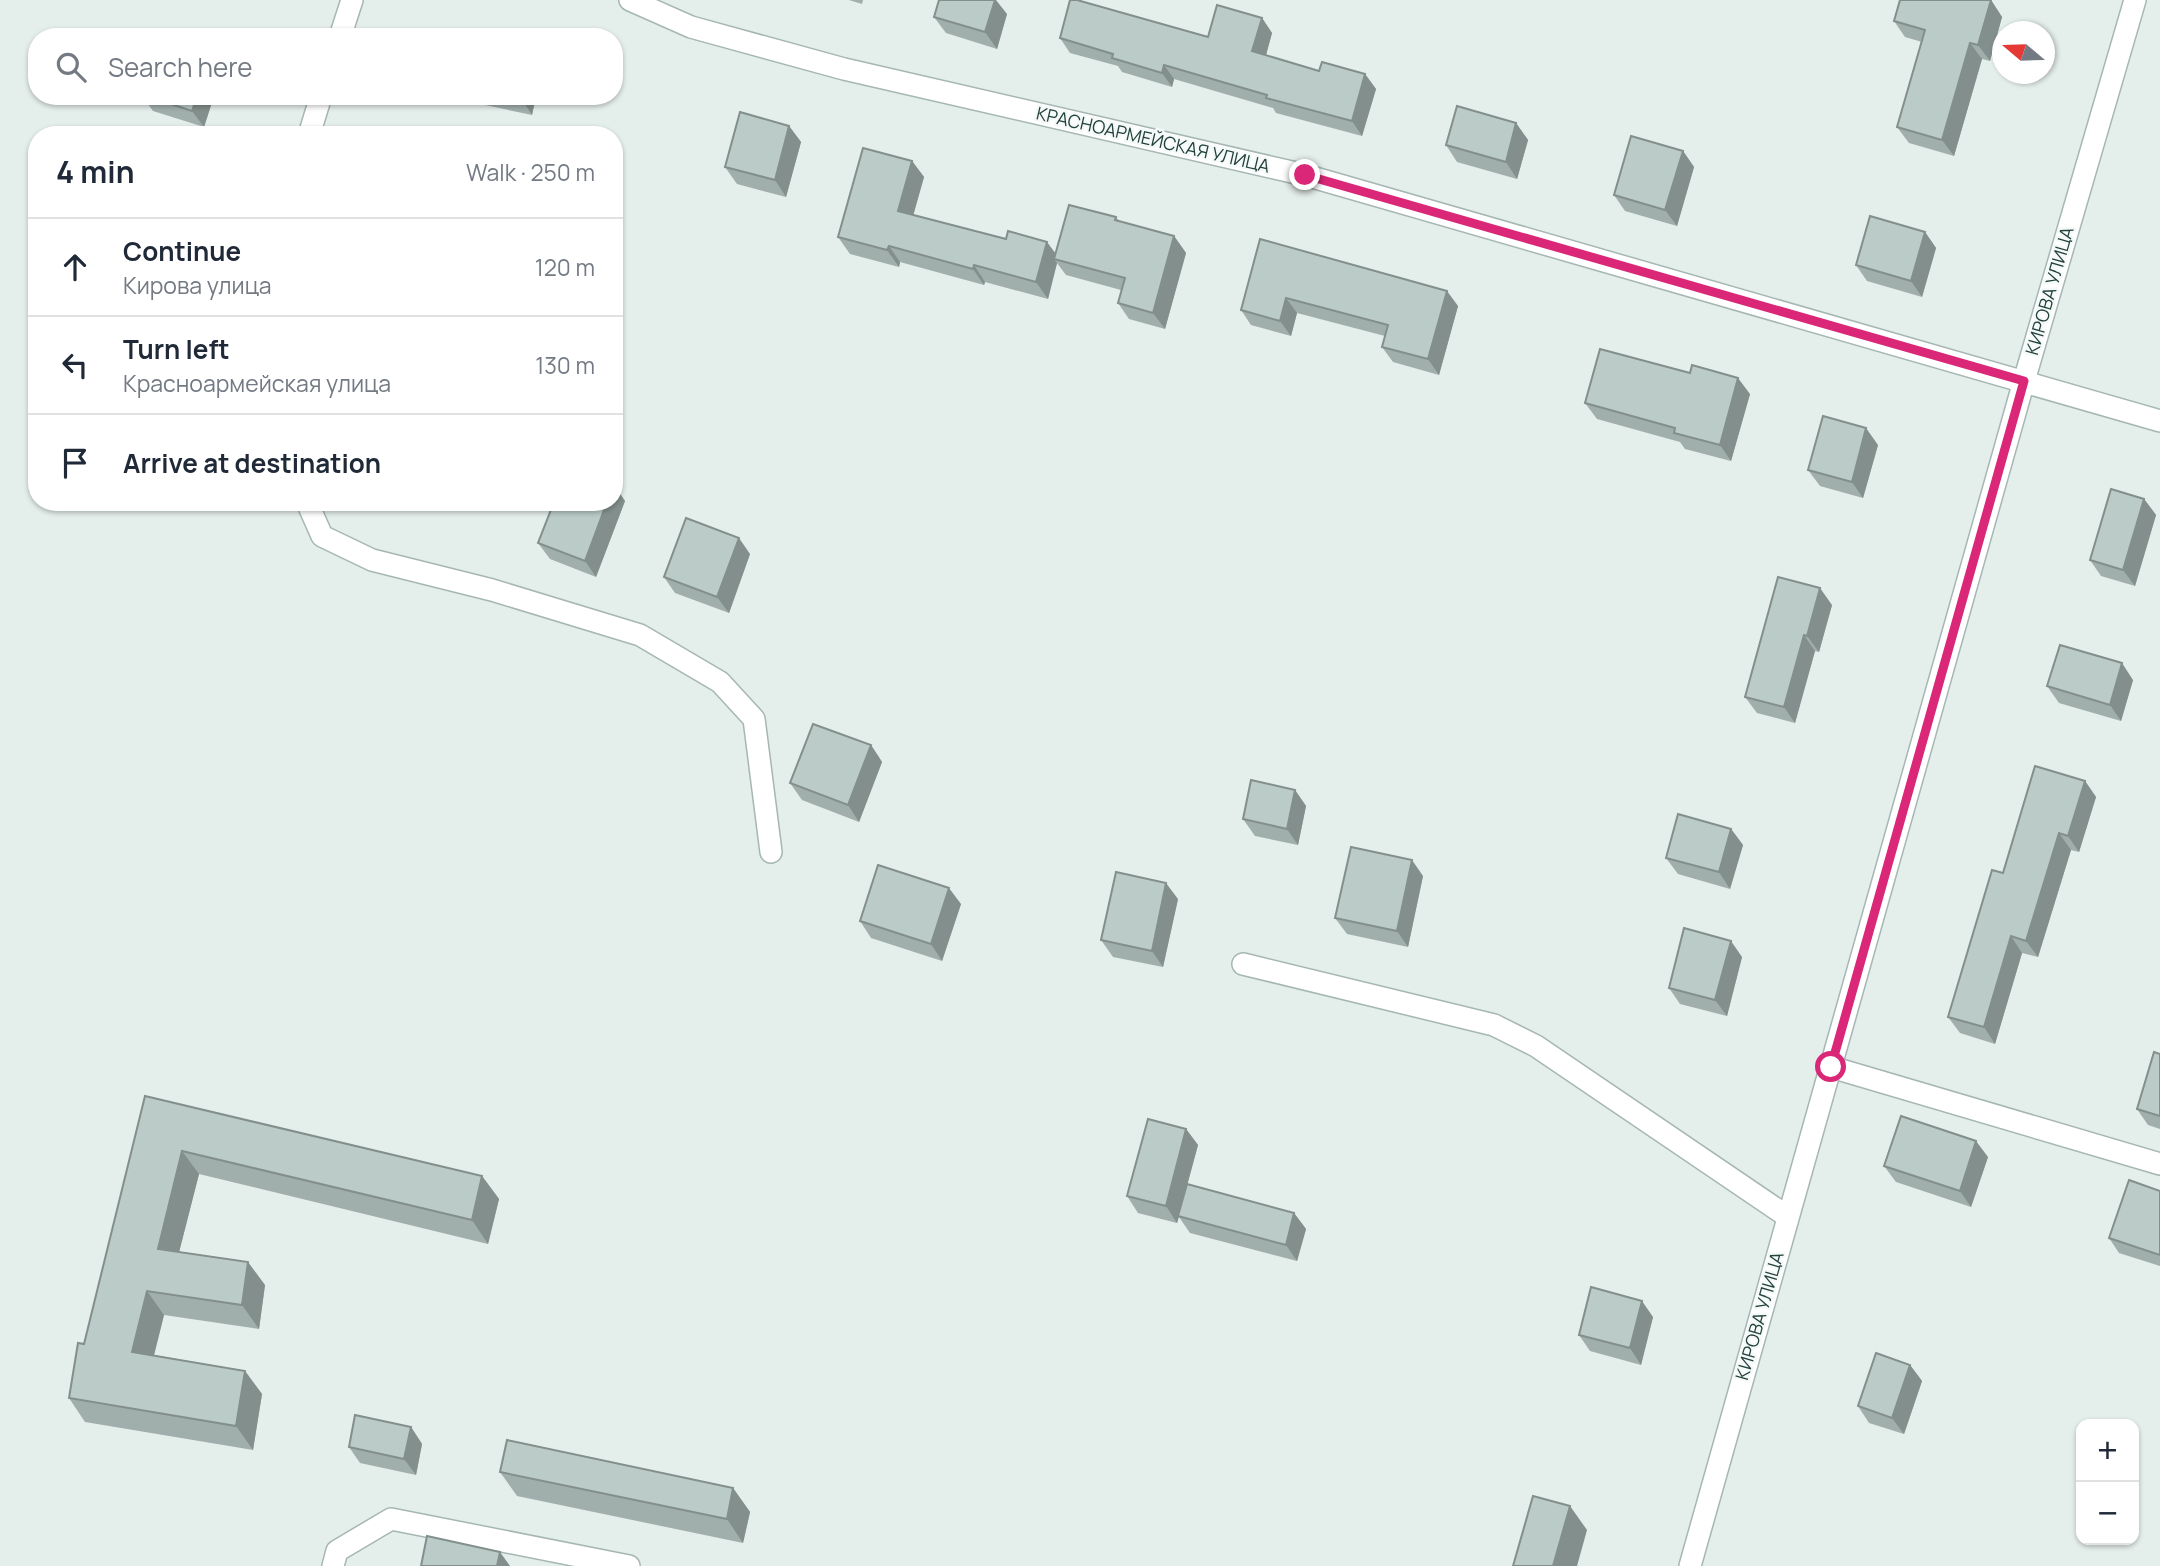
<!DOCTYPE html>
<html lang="en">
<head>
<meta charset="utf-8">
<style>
  body { margin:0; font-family:Manrope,sans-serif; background:#f2f2f3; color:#1f2937 }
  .controls { position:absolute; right:21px; bottom:21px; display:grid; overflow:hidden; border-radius:14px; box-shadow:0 2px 5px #0004 }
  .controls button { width:63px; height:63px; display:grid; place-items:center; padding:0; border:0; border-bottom:2px solid #e0e1e3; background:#fff; color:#1f2937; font:35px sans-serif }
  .compass { position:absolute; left:1992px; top:21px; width:63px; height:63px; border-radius:50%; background:#fff; box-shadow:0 2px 5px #0004; rotate:289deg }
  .stop { position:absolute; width:21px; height:21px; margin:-16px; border:5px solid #db2777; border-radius:50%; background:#fff }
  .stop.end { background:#db2777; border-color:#fff; box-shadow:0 2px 7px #0008 }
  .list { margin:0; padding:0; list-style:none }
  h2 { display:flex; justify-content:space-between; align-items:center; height:91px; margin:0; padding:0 28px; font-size:30px }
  h2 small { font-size:23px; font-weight:400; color:#747a83 }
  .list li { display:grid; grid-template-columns:46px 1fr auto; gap:21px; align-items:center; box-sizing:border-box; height:98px; padding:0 28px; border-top:2px solid #e0e1e3 }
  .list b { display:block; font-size:26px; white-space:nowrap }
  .list p { margin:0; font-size:23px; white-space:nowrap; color:#747a83 }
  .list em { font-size:23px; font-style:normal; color:#747a83 }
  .icon { flex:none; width:38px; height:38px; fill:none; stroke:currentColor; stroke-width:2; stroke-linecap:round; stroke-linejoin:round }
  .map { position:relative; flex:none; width:2160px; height:1566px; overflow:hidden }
  .search { position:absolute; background:#fff; box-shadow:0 2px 5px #0004; left:28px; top:28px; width:595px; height:77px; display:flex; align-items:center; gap:18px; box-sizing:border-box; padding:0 24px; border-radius:28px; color:#747a83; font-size:26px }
  .panel { position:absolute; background:#fff; box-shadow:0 2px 5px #0004; left:28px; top:126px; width:595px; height:385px; border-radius:28px }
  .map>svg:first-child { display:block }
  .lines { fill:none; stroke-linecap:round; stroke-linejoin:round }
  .street-casing { stroke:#a6b7b3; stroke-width:24 }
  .street { stroke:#fff; stroke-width:21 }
  .wall { fill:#a1afac }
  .shaded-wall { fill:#838f8c }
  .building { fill:#bbccc8; stroke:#838f8c; stroke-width:2 }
  .route { stroke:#db2777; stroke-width:9 }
  .labels { text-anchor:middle; stroke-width:5; stroke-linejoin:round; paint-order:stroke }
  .street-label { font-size:18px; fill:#22413d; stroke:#f5faf8 }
</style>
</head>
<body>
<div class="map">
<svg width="2160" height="1566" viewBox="0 0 2160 1566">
  <rect width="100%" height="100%" fill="#e4eeeb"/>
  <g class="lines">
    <g class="street-casing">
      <g id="street">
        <polyline points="630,0 691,27 844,69 1305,175 2160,421"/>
        <polyline points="340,37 352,0"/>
        <polyline points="309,135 321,96"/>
        <polyline points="307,502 322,536 372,560 492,590 640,635 720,682 754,719 771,852"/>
        <polyline points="1243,964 1494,1025 1536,1046 1788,1217"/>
        <polyline points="1831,1067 2160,1164"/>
        <polyline points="333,1566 337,1551 391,1519 629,1566"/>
        <polyline points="1690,1566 2024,381 2135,0"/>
      </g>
    </g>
    <use href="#street" class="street"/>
  </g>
  <g class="wall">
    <polygon points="849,0 863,0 862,4"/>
    <polygon points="1991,0 2002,17 1990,61 1982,59 1954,156 1909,143 1897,127 1922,42 1905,37 1894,21"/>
    <polygon points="1007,14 997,49 946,33 934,17"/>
    <polygon points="1262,18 1272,33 1266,55 1319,71 1365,74 1376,89 1362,136 1276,113 1273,108 1174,79 1172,87 1122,72 1118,66 1070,53 1060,38 1208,37"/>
    <polygon points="142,96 214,96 204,127 153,111"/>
    <polygon points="456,96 536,96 532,115 457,99"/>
    <polygon points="1516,123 1528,140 1517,179 1457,162 1446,145"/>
    <polygon points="789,126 801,142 786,197 737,184 725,167"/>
    <polygon points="1683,151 1694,167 1677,226 1625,211 1614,195"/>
    <polygon points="912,161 924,177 913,215 1056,253 1116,217 1119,221 1174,236 1186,253 1165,329 1129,319 1118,303 1121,290 1066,275 1057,263 1048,299 985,282 984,285 900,262 899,267 850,254 838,237"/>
    <polygon points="1925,232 1936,248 1922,297 1867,281 1856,265"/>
    <polygon points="1260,239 1458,306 1439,375 1393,362 1382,347 1385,336 1297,313 1291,336 1251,325 1241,310"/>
    <polygon points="1750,394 1731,461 1685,449 1680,442 1597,419 1585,403"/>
    <polygon points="1878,445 1863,498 1820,486 1808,470"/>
    <polygon points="614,485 625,501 596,577 550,559 538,543 614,502"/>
    <polygon points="2144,499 2156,515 2135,586 2101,576 2090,560"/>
    <polygon points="750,554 729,613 675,593 664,577"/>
    <polygon points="1832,605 1819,652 1815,651 1795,723 1757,713 1745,697"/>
    <polygon points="2133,680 2121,721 2059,703 2047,686"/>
    <polygon points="871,745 882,762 859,822 802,800 790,783"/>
    <polygon points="2085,781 2096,797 2079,852 2071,850 2038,957 2022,953 1995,1044 1960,1033 1948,1017 2003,873"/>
    <polygon points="1295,790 1306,806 1298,845 1255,836 1243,819"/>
    <polygon points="1731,829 1743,845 1730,889 1678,874 1666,858"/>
    <polygon points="1423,876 1408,947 1347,934 1335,918"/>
    <polygon points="1178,899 1163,967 1113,957 1101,940"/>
    <polygon points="961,904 942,961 871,938 860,921"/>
    <polygon points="1742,957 1727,1016 1680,1004 1669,988"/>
    <polygon points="2160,1054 2160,1129 2148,1125 2137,1109"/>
    <polygon points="145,1096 482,1176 499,1199 488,1244 199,1174 179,1252 265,1285 259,1329 164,1315 154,1355 245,1371 262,1394 253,1450 85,1422 69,1398 84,1344"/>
    <polygon points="1186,1129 1198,1145 1187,1185 1294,1213 1306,1229 1297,1261 1190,1233 1179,1217 1177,1223 1138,1213 1127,1196"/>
    <polygon points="1988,1157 1971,1207 1896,1182 1884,1166"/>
    <polygon points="2160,1191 2160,1266 2119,1253 2109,1238"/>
    <polygon points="1653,1317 1641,1365 1590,1351 1579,1335"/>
    <polygon points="1910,1365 1922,1381 1904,1434 1869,1423 1858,1406"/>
    <polygon points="411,1427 422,1444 416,1475 360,1463 349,1447"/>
    <polygon points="500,1472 733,1488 750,1512 743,1543 517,1496"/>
  </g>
  <g class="shaded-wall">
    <polygon points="995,0 996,0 1007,14 997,49 985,32"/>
    <polygon points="1991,0 2002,17 1990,61 1978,45"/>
    <polygon points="1262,18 1272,33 1263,66 1252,51"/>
    <polygon points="1970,43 1982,59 1954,156 1942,140"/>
    <polygon points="1164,65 1174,79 1172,87 1162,73"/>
    <polygon points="1365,74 1376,89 1362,136 1352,121"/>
    <polygon points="197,96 214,96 204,127 192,111"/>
    <polygon points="521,96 536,96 532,115 521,98"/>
    <polygon points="1516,123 1528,140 1517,179 1506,162"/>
    <polygon points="789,126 801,142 786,197 775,180"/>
    <polygon points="1683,151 1694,167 1677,226 1665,210"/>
    <polygon points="912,161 924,177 910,227 898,211"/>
    <polygon points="1925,232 1936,248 1922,297 1911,281"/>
    <polygon points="1174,236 1186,253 1165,329 1153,313"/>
    <polygon points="1047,242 1059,258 1054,259 1057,263 1048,299 1036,282"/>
    <polygon points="889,246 900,262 899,267 887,250"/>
    <polygon points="974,265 985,282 984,285 973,269"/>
    <polygon points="1447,291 1458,306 1439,375 1428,359"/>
    <polygon points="1286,298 1297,313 1291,336 1280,321"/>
    <polygon points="1738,378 1750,394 1731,461 1720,445"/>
    <polygon points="1866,428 1878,445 1863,498 1852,482"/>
    <polygon points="614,485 625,501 596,577 585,561 607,502 614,502"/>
    <polygon points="2144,499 2156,515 2135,586 2123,570"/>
    <polygon points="739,538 750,554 729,613 717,597"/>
    <polygon points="1820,588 1832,605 1819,652 1807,636"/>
    <polygon points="1804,635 1815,651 1795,723 1784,707"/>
    <polygon points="2122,663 2133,680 2121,721 2110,705"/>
    <polygon points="871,745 882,762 859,822 848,805"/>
    <polygon points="2085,781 2096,797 2079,852 2068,836"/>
    <polygon points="1295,790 1306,806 1298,845 1287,829"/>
    <polygon points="1731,829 1743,845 1730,889 1719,872"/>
    <polygon points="2059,833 2071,850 2038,957 2026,941"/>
    <polygon points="1412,860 1423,876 1408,947 1397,931"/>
    <polygon points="1166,883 1178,899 1163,967 1152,951"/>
    <polygon points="949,888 961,904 942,961 931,944"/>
    <polygon points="2011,936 2022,953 1995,1044 1984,1027"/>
    <polygon points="1731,941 1742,957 1727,1016 1715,1000"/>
    <polygon points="1186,1129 1198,1145 1177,1223 1166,1206"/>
    <polygon points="1976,1141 1988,1157 1971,1207 1960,1191"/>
    <polygon points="182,1151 199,1174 174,1272 158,1249"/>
    <polygon points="482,1176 499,1199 488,1244 472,1220"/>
    <polygon points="1294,1213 1306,1229 1297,1261 1286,1245"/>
    <polygon points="248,1262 265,1285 259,1329 242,1305"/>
    <polygon points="147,1291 164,1315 149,1375 132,1352"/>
    <polygon points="1642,1301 1653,1317 1641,1365 1630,1348"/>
    <polygon points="1910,1365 1922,1381 1904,1434 1892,1418"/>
    <polygon points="245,1371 262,1394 253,1450 236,1426"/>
    <polygon points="411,1427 422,1444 416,1475 404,1459"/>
    <polygon points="733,1488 750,1512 743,1543 727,1519"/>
    <polygon points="1570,1506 1587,1530 1577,1566 1553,1566"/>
    <polygon points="500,1552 510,1566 497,1566"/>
  </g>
  <g class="building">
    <polygon points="939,0 995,0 985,32 934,17"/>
    <polygon points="1070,0 1077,0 1208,37 1217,5 1262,18 1252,51 1319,71 1322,62 1365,74 1352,121 1266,98 1267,95 1164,65 1162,73 1112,58 1113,54 1060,38"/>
    <polygon points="1900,0 1991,0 1978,45 1970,43 1942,140 1897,127 1925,30 1894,21"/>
    <polygon points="147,96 197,96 192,111"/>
    <polygon points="1457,106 1516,123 1506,162 1446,145"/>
    <polygon points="740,112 789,126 775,180 725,167"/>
    <polygon points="1631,136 1683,151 1665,210 1614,195"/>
    <polygon points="863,148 912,161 898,211 1006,239 1008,231 1047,242 1036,282 974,265 973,269 889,246 887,250 838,237"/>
    <polygon points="1069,205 1116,217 1115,220 1174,236 1153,313 1118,303 1125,278 1054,259"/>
    <polygon points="1870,216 1925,232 1911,281 1856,265"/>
    <polygon points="1260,239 1447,291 1428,359 1382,347 1388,325 1286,298 1280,321 1241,310"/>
    <polygon points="1600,349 1690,373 1692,365 1738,378 1720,445 1674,433 1675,428 1585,403"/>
    <polygon points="1823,416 1866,428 1852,482 1808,470"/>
    <polygon points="2111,489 2144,499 2123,570 2090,560"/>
    <polygon points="554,502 607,502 585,561 538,543"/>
    <polygon points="686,518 739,538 717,597 664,577"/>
    <polygon points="1778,577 1820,588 1807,636 1804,635 1784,707 1745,697"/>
    <polygon points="2060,645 2122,663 2110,705 2047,686"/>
    <polygon points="813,724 871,745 848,805 790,783"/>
    <polygon points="2035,766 2085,781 2068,836 2059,833 2026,941 2011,936 1984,1027 1948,1017 1992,870 2003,873"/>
    <polygon points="1251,780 1295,790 1287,829 1243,819"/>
    <polygon points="1678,814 1731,829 1719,872 1666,858"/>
    <polygon points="1351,847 1412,860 1397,931 1335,918"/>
    <polygon points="878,865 949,888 931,944 860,921"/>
    <polygon points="1116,872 1166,883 1152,951 1101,940"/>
    <polygon points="1684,928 1731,941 1715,1000 1669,988"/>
    <polygon points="2154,1052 2160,1054 2160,1116 2137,1109"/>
    <polygon points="145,1096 482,1176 472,1220 182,1151 158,1249 248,1262 242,1305 147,1291 132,1352 245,1371 236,1426 69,1398 78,1343 84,1344"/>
    <polygon points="1901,1116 1976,1141 1960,1191 1884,1166"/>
    <polygon points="1148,1119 1186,1129 1166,1206 1127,1196"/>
    <polygon points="2129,1180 2160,1191 2160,1255 2109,1238"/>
    <polygon points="1187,1184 1294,1213 1286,1245 1178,1216"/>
    <polygon points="1591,1287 1642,1301 1630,1348 1579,1335"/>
    <polygon points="1876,1353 1910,1365 1892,1418 1858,1406"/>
    <polygon points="355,1415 411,1427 404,1459 349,1447"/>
    <polygon points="507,1440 733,1488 727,1519 500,1472"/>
    <polygon points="1533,1496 1570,1506 1553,1566 1513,1566"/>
    <polygon points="427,1536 500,1552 497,1566 421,1566"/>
  </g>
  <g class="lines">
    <polyline class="route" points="1305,175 2024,381 1831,1067"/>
  </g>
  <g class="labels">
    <g class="street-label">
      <text transform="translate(1153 140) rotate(13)" y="6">КРАСНОАРМЕЙСКАЯ УЛИЦА</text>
      <text transform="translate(2050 291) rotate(-74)" y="6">КИРОВА УЛИЦА</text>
      <text transform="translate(1760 1316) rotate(-74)" y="6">КИРОВА УЛИЦА</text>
    </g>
  </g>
</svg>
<div class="controls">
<button>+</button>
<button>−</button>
</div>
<svg class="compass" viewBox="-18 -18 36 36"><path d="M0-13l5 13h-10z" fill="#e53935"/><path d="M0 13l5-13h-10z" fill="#747a83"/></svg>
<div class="stop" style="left:1831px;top:1067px"></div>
<div class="stop end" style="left:1305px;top:175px"></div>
<div class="search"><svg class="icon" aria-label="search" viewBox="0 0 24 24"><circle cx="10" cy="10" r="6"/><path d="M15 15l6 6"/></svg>Search here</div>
<section class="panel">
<h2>4 min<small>Walk · 250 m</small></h2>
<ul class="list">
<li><svg class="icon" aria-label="ahead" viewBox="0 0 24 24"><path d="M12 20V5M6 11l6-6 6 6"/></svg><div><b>Continue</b><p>Кирова улица</p></div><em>120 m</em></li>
<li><svg class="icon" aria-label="left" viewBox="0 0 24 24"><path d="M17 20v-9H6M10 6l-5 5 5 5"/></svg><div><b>Turn left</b><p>Красноармейская улица</p></div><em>130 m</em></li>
<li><svg class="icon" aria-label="arrive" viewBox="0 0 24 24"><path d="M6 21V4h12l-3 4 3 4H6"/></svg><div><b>Arrive at destination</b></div></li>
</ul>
</section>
</div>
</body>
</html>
